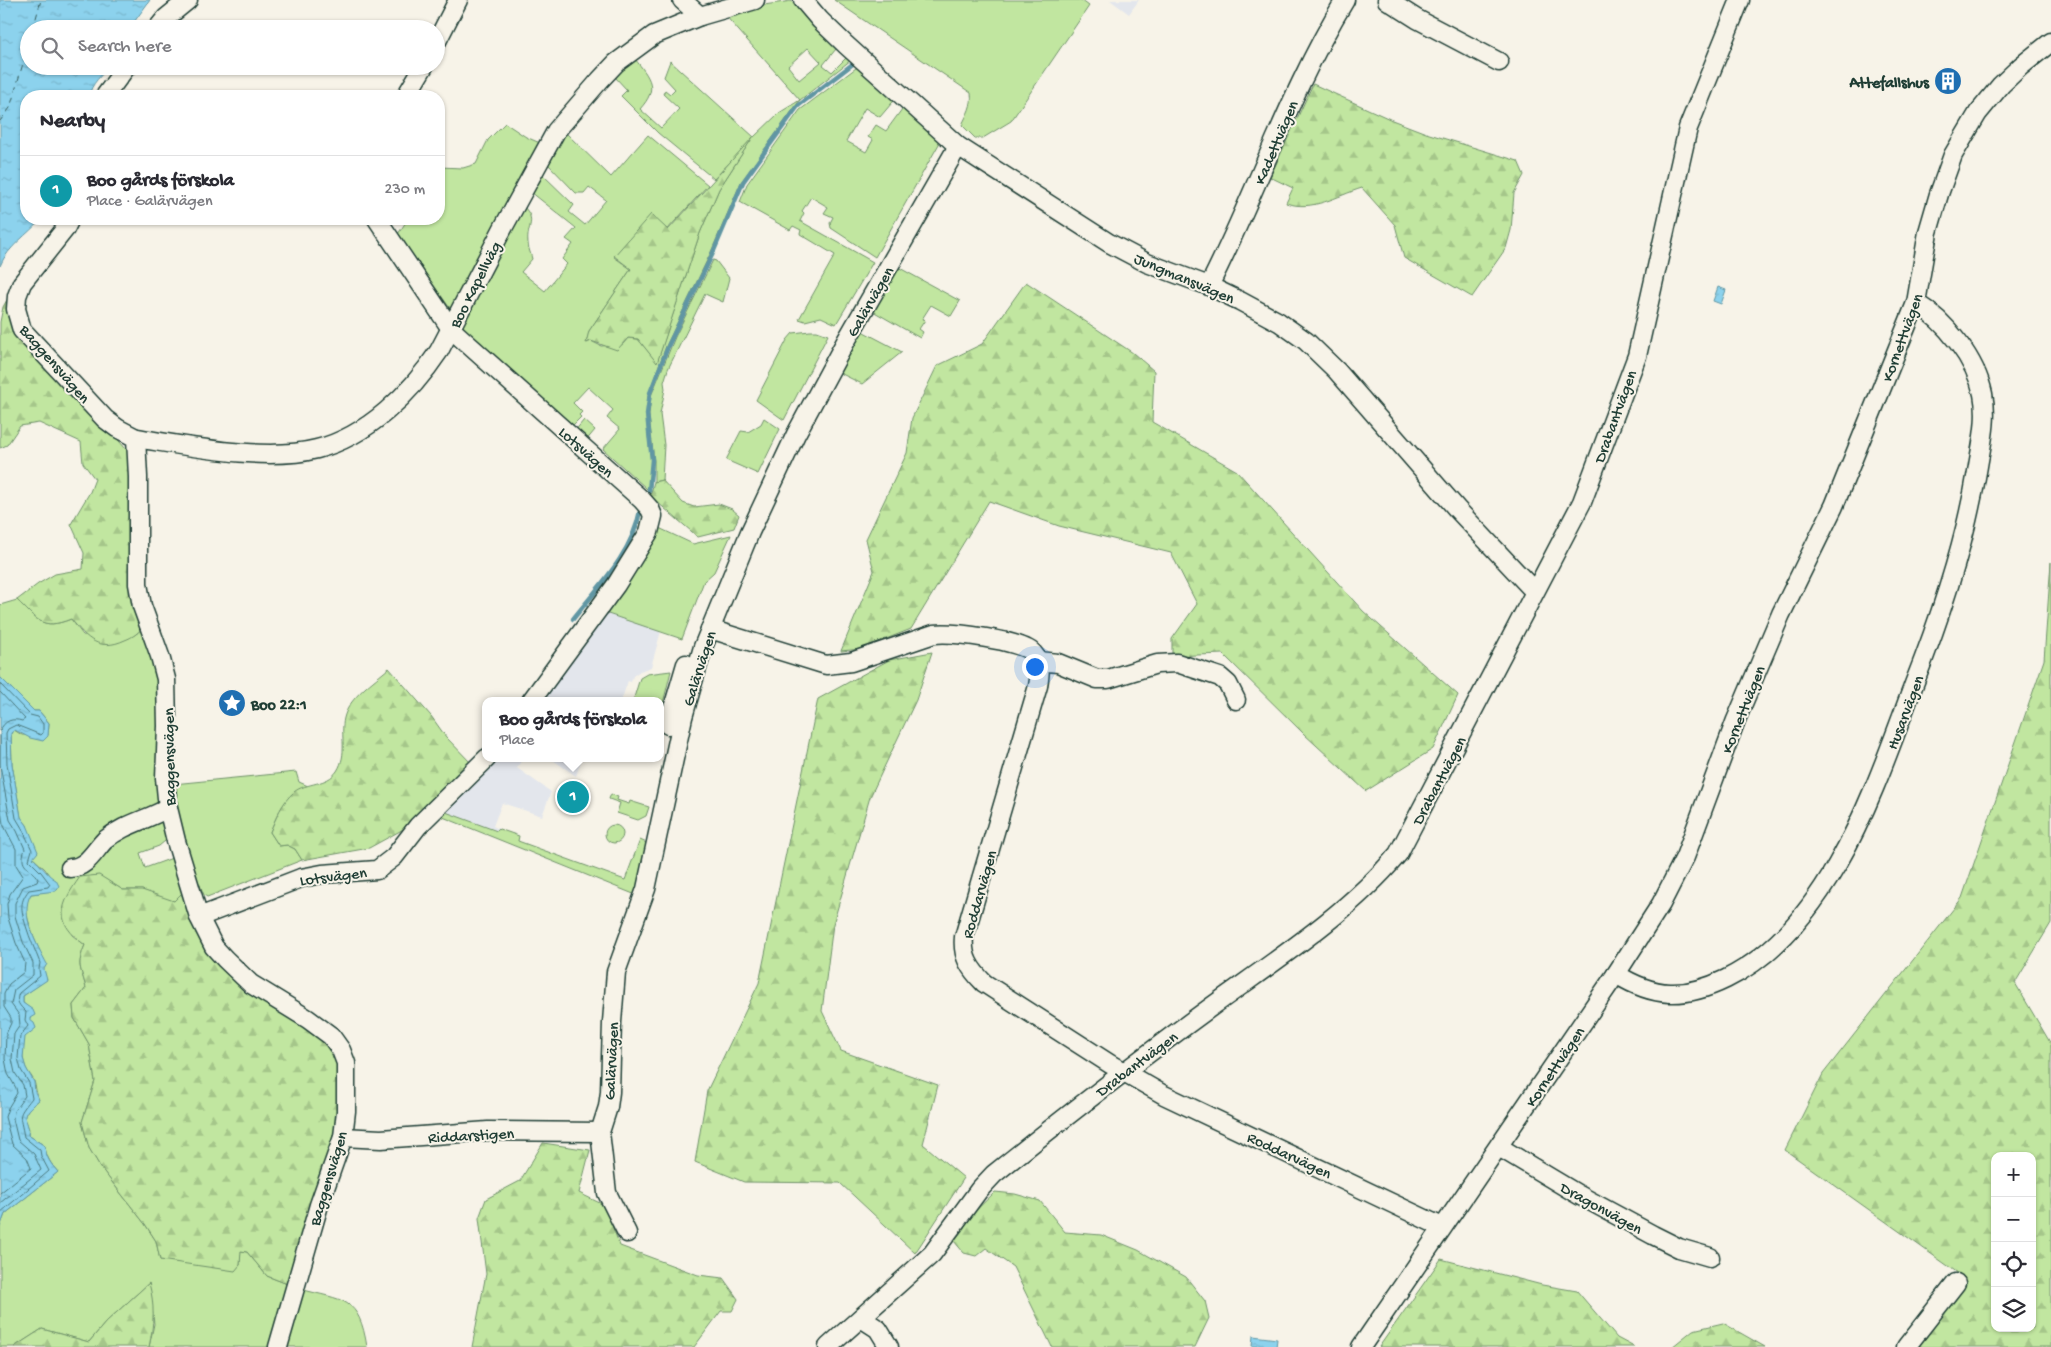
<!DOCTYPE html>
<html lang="en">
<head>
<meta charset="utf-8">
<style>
  body { margin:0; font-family:"Gochi Hand",sans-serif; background:#f7f7f7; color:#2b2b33 }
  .controls { position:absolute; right:15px; bottom:15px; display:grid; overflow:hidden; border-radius:10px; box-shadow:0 1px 4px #0004 }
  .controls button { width:45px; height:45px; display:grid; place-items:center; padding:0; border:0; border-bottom:1px solid #e1e1e2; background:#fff; color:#2b2b33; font:25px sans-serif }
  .you { position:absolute; left:1034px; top:666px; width:18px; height:18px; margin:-12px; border:4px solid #fff; border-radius:50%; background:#1a73e8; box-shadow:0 0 0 8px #1a73e833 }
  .badge { display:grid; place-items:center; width:32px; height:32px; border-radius:50%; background:#d93025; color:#fff; font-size:16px; font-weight:700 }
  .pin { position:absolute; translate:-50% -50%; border:2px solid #fff; box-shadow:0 1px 5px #0006 }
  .popup { position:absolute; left:482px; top:697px; width:182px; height:65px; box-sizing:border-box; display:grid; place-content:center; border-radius:10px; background:#fff; filter:drop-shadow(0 1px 4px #0005); font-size:16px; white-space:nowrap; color:#7c7c81 }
  .popup b { font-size:19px; color:#2b2b33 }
  .popup::after { content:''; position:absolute; left:50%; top:100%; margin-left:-10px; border:10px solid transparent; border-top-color:#fff }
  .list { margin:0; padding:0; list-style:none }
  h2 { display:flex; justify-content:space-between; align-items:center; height:65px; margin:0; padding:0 20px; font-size:21px }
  h2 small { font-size:16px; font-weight:400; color:#7c7c81 }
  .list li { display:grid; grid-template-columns:32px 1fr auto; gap:15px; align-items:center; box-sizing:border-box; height:70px; padding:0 20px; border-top:1px solid #e1e1e2 }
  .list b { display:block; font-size:19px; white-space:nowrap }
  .list p { margin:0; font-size:16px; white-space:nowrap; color:#7c7c81 }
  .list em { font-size:16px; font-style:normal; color:#7c7c81 }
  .icon { flex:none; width:28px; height:28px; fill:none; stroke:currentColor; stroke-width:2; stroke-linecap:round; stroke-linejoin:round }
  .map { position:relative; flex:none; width:2051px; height:1347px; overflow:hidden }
  .search { position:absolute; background:#fff; box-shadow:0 1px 4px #0004; left:20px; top:20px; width:425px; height:55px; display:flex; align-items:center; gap:12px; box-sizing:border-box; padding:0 18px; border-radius:28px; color:#7c7c81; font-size:19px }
  .panel { position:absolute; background:#fff; box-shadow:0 1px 4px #0004; left:20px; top:90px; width:425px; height:135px; border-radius:20px }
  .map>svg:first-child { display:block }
  .built { fill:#e3e6ec }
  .grass { fill:#c1e6a0; stroke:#70926a; fill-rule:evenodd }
  .forest { fill:url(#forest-firs); stroke:#70926a; fill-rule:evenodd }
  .water { fill:url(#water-ripples); stroke:#6096a3 }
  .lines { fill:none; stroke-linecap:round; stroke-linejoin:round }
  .shore { stroke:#4b797e; stroke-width:1 }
  .stream { stroke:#6096a3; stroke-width:4.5 }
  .ferry { stroke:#355b59; stroke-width:1; stroke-dasharray:6 5; stroke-linecap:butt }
  .street-casing { stroke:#1f3d34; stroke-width:21 }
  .street { stroke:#f7f3e8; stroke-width:18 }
  .labels { text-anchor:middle; stroke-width:4; stroke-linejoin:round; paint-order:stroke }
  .poi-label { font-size:16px; font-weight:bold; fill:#1f3d34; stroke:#f7f3e8; text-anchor:end }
  .street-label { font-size:16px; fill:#1f3d34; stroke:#f7f3e8 }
</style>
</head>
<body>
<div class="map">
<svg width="2051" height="1347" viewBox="0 0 2051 1347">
  <defs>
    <pattern id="forest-firs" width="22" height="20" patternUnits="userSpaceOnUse" patternTransform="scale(1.25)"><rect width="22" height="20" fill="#c1e6a0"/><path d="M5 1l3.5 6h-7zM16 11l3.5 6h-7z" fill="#a5c68a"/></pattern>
    <pattern id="water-ripples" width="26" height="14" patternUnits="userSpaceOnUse" patternTransform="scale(1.25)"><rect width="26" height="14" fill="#8cd2ed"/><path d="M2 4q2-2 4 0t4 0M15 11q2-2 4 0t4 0" fill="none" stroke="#78b5cc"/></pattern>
  </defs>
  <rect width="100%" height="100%" fill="#f7f3e8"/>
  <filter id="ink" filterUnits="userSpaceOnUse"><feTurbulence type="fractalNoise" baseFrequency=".02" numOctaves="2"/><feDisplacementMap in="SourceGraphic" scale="10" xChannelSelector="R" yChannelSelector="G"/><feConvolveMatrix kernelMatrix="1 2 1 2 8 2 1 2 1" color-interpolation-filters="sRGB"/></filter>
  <g filter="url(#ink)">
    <g class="built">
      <polygon points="1110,0 1139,0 1129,14"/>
      <polygon points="605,613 661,631 651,667 640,671 633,676 631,682 628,681 621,701 540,701"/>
      <polygon points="499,758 523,758 517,768 551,792 542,816 502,803 493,826 499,829 498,831 443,811"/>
      <polygon points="550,758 582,758 576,776"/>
    </g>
    <g class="grass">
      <path d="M 834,0 L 1081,0 L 1089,6 L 1011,121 L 983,138 L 975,138 L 962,125 C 967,114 973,105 971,93 Z"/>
      <path d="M 791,1 L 836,49 L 823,65 L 832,72 L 848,56 L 851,60 L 800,100 L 741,182 L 711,252 L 666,346 L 648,395 L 646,418 L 651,461 L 649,484 L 647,489 L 603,449 L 620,429 L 607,418 L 613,410 L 588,387 L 573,403 L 582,412 L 579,415 L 581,417 L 569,429 L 460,325 L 523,206 C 538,221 526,226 528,243 C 528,248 531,254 532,259 L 521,272 L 545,291 L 567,264 L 562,259 L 573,244 L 566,239 L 576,228 L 531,192 L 541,173 L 574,205 L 569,212 L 585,225 L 606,200 L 589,187 L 584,193 L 576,193 L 547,163 L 566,133 L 611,177 L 648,135 L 708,185 L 667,230 L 614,257 L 631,269 L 589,331 L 587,343 L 591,341 L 601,346 L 623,344 L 628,338 L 638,339 L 657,362 L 700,233 L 719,189 L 751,140 L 714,179 L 658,133 L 621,96 L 627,90 L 615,77 L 635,59 C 650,78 659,88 640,109 L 661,128 L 679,109 L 663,94 L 665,90 L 670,94 L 675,89 L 664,77 L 670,61 L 754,137 L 779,113 L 800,100 L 724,14 L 737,9 ZM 808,48 L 821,62 L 799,80 L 788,66 Z"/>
      <polygon points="860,65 897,97 880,117 865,108 846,141 866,152 873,140 868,137 876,125 886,131 905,105 940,138 939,144 875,257 831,228 830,223 833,217 824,213 828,207 811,197 802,211 804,213 800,221 873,262 836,324 821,317 805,321 799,319 835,255 800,234 801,230 793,226 790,230 740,202 747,184 800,110"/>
      <polygon points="505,123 526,137 540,143 454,309 449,307 398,234 408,219 439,219 439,167 463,168 476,164 488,140"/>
      <polygon points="713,260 716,261 729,278 723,302 705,294 668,369 664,382 665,389 660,414 664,445 662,480 654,482 654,461 649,415 651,396 675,337"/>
      <polygon points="896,266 960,301 951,316 931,305 922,319 925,320 919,329 923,332 920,338 871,310"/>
      <polygon points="860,330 902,352 862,384 836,371"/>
      <polygon points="810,331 817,331 828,335 784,420 756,400 787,340 793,333"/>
      <polygon points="764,418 780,429 758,474 726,460 741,431 748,432 761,424"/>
      <polygon points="584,420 595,430 585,442 574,432"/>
      <polygon points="659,528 693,544 731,535 714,572 704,581 682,639 605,613"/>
      <path d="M 17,600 C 37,619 41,631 71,619 L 83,635 C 103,637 132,647 144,625 L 157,662 L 171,836 L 159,846 L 140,853 L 145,868 L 175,857 L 185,890 L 174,901 L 164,899 L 142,890 L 123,890 L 99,876 L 72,935 L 85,945 C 76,967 81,967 86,988 L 73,1005 L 74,1018 L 89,1044 L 95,1081 L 82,1122 L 89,1148 L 101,1168 L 145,1224 L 156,1241 L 160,1260 L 240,1265 L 240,1251 L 247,1252 L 267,1276 L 290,1285 L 274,1347 L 149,1347 L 154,1324 L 149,1283 L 106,1322 L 89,1342 L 42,1329 L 14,1347 L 0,1347 L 0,1227 L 5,1214 L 58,1172 C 51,1164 46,1157 45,1146 L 28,1135 L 29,1129 L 24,1117 L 29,1108 L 39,1100 C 36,1094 36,1087 34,1081 C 32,1076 28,1073 26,1068 C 18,1051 27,1027 32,1010 L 23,1003 L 23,996 L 46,980 L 38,947 L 34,938 L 26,913 L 26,903 L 31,894 L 40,893 L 50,877 L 45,869 L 33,858 L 27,825 L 21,818 L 12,764 L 11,733 L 14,730 L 22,735 L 48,735 L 49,723 L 39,711 L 34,711 L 0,677 L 0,605 Z"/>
      <polygon points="671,671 661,711 660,701 633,701 640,678 647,674"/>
      <path d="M 296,772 L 299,782 L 308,786 C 285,796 279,810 270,832 L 279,846 L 287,845 L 295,849 L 302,860 L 207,897 L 204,895 C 188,858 176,825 173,784 Z"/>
      <polygon points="611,794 618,797 617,800 629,804 630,801 649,807 646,816 638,820 617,813 620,803 609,799"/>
      <polygon points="443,811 497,831 499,829 519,836 518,841 625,880 640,840 649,844 636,895 438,815"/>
      <circle cx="614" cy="834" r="9"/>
      <path d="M 300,1289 C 344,1301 359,1296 367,1347 L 285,1347 Z"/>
    </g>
    <g class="forest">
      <path d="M 1313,84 L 1392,120 L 1426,133 L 1518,161 L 1524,175 L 1514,193 L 1511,230 L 1506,248 L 1472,297 L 1404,258 L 1395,225 L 1362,188 C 1336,196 1313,212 1286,203 L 1293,188 L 1270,177 Z"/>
      <polygon points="753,137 719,189 700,233 657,363 638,339 628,338 617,350 591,341 586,343 589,331 631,269 614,256 651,214 668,230"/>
      <polygon points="1026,282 1133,353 1154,371 1152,422 1237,471 1363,611 1458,695 1433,749 1366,791 1304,734 1223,654 1172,656 1172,639 1197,604 1171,553 1059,526 989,501 911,629 861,649 841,651 874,571 866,539 907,453 912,418 937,366 982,344"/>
      <path d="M 9,296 L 12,317 L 132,456 L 144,625 C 140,632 133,637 125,640 C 99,652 87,639 71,619 C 41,631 37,619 17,600 L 38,584 L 55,574 L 83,569 L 84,553 L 71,524 L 90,492 L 95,479 L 83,463 L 81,442 L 39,423 L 20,426 L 7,445 L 0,448 L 0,322 L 3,307 Z"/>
      <polygon points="662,480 683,503 694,507 719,504 732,509 739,515 734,528 698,537 650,496 654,482"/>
      <path d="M 2051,562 L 2051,923 L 2015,983 L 2051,1044 L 2051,1347 L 1914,1347 L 1965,1278 L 1785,1150 L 1823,1074 L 1962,898 L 2044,660 ZM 1995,1156 L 2032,1156 L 2032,1328 L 1995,1328 Z"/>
      <polygon points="932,652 916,700 870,797 833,924 822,1011 841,1051 938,1085 923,1144 964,1178 915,1253 840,1183 744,1182 695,1162 707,1091 759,983 818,699 889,660"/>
      <path d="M 389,668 L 431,716 L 446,737 L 472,764 L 451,780 L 418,818 L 400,831 L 369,848 L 302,860 L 295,849 L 287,845 L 279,846 L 270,832 C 276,818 282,802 294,792 C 306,782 327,786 337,771 C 348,754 340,736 344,718 C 349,697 374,681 389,668 Z"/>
      <path d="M 99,875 L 123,890 L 142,890 L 174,901 L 185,890 L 205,943 L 328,1043 L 339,1070 L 337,1138 L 290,1285 L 267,1276 L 247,1252 L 241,1251 L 240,1265 L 235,1271 L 160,1260 L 156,1241 L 145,1224 L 101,1168 L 89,1148 L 82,1122 L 95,1081 L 89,1044 L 74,1018 L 73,1005 L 86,988 C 81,967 76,967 85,945 C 54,922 59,906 80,877 Z"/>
      <polygon points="543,1143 590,1150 579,1193 604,1205 620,1246 698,1275 723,1278 738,1299 732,1311 721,1311 694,1347 472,1347 486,1274 479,1218 486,1199 520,1181"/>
      <polygon points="995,1192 1015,1194 1040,1201 1065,1232 1101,1235 1138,1250 1186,1277 1205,1301 1209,1318 1195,1347 1052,1347 1013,1267 986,1248 976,1256 964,1253 954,1241 962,1231 970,1216"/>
      <polygon points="1441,1259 1542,1285 1577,1291 1617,1338 1634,1347 1379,1347"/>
      <path d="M 149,1283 C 155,1305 154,1324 149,1347 L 14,1347 L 42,1329 L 89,1342 L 106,1322 Z"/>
      <polygon points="1723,1323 1765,1347 1672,1347 1693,1330"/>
    </g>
    <g class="water">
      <path d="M 0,0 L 150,0 L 129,29 L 29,29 L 29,66 L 111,66 C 102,74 91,84 89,96 L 26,96 L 26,219 L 41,219 C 28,235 8,246 0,266 Z"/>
      <polygon points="1718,287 1726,290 1721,304 1713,301"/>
      <path d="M 0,677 L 34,711 L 39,711 L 49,723 L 48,736 L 43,741 L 30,738 L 15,730 L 11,733 L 12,764 L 21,817 L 27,825 L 38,852 L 33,858 C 41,865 48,876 56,880 L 59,886 L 56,891 L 31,894 C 19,914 37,945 47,964 L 44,969 L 47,980 L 23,996 L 23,1003 L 33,1010 L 35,1015 L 30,1018 L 30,1020 L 34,1023 L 36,1028 L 25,1037 L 23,1058 L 26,1068 L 34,1082 L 35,1092 L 39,1100 C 14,1120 31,1116 28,1135 L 45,1146 C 46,1158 51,1164 58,1172 L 5,1214 L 0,1227 Z"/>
      <polygon points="1253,1336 1277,1339 1276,1347 1252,1346"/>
    </g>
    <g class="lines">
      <g class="shore">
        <path d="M 0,684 L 30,715 L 38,717 L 43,724 L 43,733 L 41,735 L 16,725 L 8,729 L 6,733 L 7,764 L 16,818 L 22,828 L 32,850 L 29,860 L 41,872 L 50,884 L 48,887 L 29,890 C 18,903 22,912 26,926 C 30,939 35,950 40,963 L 39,969 L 40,976 L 19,993 C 15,1002 20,1006 26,1012 L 25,1020 L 28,1026 L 20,1036 L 18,1058 L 21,1070 L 29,1083 L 32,1098 C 16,1118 20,1113 24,1137 L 40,1150 L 41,1156 L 49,1171 L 0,1213"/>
        <path d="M 0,692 L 25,719 L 22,721 C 13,718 4,720 0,731"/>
        <path d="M 0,736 L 0,765 L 10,820 L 17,831 L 25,849 C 18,868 30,866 38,879 L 37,882 L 23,887 L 15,903 L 15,916 L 23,942 L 33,963 L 33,975 L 14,990 L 11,1004 L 19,1015 L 20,1025 L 14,1034 L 12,1059 L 15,1073 L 23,1085 L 25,1096 L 14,1111 L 13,1119 L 18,1140 L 34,1154 L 41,1170 L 0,1203"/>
        <polyline points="0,804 3,824 16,849 16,865 23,876 10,894 7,904 8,918 16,943 25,963 24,972 9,984 4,994 4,1007 11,1018 11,1023 6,1034 5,1059 8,1074 16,1088 17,1093 8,1108 5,1117 12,1144 27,1158 31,1168 0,1193"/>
      </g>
      <g class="stream">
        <polyline points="649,491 652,460 647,414 650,393 669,344 712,255 743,182 798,106 854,63"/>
        <path d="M 573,619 C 599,586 632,554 640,511"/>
      </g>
      <g class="ferry">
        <polyline points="33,29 41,0"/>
        <polyline points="0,121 10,108 29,43"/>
      </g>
      <g class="street-casing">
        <g id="street">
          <polyline points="682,0 700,16"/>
          <polyline points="803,0 820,20 846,45 958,146 1109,243 1147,263 1209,286 1240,301 1279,322 1306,341 1337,371 1457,509 1534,591"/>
          <polyline points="1387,0 1417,19 1499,62"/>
          <polyline points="157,29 166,18 188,0"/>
          <polyline points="436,43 458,0"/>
          <polyline points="105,96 127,66"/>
          <polyline points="406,96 424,66"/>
          <polyline points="70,219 65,229 22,283 17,296 16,309 22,330 105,419 117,428 136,438 138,477 138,584 142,606 160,656 166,679 167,726 165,778 168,808 176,841 199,917 214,947 225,959 251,984 308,1019 331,1036 341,1050 346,1063 346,1111 343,1137 319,1205 278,1347"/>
          <polyline points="377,219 451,329 642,500 650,509 653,516 649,532 616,585 531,701"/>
          <path d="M 1209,286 C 1257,192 1290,90 1345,0"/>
          <path d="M 136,438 C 188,446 266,462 317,449 C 368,436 411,393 439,351 L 503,228 L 556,131 L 600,80 L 616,63 L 654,35 L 700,16 L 755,0"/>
          <path d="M 710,629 L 826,665 L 851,662 L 934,634 C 952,632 1021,640 1033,653 C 1042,663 1040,674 1038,686 L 964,937 C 962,957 970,969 984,983 L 1110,1064 L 1164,1095 L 1442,1227"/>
          <polyline points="1038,661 1058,663 1097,679 1108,679 1157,664 1177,663 1220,677 1228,684 1236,700"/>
          <polyline points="668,725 686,664"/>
          <path d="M 70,868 C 87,868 94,851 105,840 C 124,824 147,820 168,808"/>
          <polyline points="199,917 301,878 322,874 377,870 394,857 418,826 487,758"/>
          <path d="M 1616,974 C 1654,998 1685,999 1726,979 C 1831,927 1875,787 1914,684 C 1942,613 1966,541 1978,466 C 1982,442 1988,418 1983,394 C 1976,360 1946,321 1916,303"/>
          <polyline points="343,1137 381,1139 488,1131 600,1132"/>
          <polyline points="1499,1147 1579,1195 1653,1235 1679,1248 1710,1257"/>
          <polyline points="627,1233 607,1193 600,1132 608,1107 610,1092 612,1022 616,972 646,889 683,717 703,647 750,532 796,434 846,341 958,146"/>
          <polyline points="861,1318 878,1329 889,1347"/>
          <path d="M 828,1347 L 932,1254 L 979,1190 L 994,1174 C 1065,1117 1137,1061 1211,1007 C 1273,962 1349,913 1398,854 L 1582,502 L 1637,356 L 1688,128 L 1740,0"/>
          <polyline points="1361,1347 1616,974 1661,904 1685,857 1736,720 1781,614 1834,506 1916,303 1928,232 1939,194 1953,155 1978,113 2001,85 2021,66 2051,42"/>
          <polyline points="1906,1347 1956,1283"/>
        </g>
      </g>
      <use href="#street" class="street"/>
    </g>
  </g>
  <defs>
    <g id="building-disc" transform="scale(1.4375)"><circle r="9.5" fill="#1f6fb2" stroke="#f7f3e8"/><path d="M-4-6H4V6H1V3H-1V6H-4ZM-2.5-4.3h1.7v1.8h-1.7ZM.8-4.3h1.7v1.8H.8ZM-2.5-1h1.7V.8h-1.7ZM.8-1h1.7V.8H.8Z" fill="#fff"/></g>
    <g id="sight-disc" transform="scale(1.4375)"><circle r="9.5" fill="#1f6fb2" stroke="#f7f3e8"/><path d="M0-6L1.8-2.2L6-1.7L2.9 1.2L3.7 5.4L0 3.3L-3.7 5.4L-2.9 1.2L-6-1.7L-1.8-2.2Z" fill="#fff"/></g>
  </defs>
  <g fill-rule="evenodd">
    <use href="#building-disc" x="1948" y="81"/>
    <use href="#sight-disc" x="232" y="703"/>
  </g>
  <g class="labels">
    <g class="poi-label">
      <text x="1929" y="87">Attefallshus</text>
      <text x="251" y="709" text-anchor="start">Boo 22:1</text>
    </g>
    <g class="street-label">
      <text transform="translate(1275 142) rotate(-67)" y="6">Kadettvägen</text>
      <text transform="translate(1185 277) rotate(23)" y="6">Jungmansvägen</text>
      <text transform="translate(474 284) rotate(-63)" y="6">Boo Kapellväg</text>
      <text transform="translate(869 301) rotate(-60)" y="6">Galärvägen</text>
      <text transform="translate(1901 337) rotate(-70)" y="6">Kornettvägen</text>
      <text transform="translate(56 363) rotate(49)" y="6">Baggensvägen</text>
      <text transform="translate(1614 416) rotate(-70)" y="6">Drabantvägen</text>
      <text transform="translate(587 451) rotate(42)" y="6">Lotsvägen</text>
      <text transform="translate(698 668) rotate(-72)" y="6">Galärvägen</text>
      <text transform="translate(1742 709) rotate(-68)" y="6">Kornettvägen</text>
      <text transform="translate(1904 712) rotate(-69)" y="6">Husarvägen</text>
      <text transform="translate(168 757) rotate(-91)" y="6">Baggensvägen</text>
      <text transform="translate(1438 780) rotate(-62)" y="6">Drabantvägen</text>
      <text transform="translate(333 875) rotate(-7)" y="6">Lotsvägen</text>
      <text transform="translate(978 894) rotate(-74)" y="6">Roddarvägen</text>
      <text transform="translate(610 1061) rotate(-87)" y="6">Galärvägen</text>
      <text transform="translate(1136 1063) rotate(-37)" y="6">Drabantvägen</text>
      <text transform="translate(1554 1066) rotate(-56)" y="6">Kornettvägen</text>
      <text transform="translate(471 1134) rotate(-3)" y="6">Riddarstigen</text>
      <text transform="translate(1290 1154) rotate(25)" y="6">Roddarvägen</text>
      <text transform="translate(327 1178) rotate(-73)" y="6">Baggensvägen</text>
      <text transform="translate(1602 1207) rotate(29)" y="6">Dragonvägen</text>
    </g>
  </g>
</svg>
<div class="controls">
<button>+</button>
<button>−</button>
<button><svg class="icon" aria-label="locate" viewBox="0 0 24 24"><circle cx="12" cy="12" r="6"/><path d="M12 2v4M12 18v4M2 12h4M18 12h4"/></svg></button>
<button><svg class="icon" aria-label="layers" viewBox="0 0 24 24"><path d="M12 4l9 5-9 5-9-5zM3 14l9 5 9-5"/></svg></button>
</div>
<div class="you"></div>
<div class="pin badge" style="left:573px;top:797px;background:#0f9aa8">1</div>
<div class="popup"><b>Boo gårds förskola</b>Place</div>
<div class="search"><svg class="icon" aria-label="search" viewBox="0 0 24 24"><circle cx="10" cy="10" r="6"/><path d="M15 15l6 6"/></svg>Search here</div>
<section class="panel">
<h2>Nearby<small></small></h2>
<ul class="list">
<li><span class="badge" style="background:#0f9aa8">1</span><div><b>Boo gårds förskola</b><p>Place · Galärvägen</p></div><em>230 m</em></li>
</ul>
</section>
</div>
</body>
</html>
